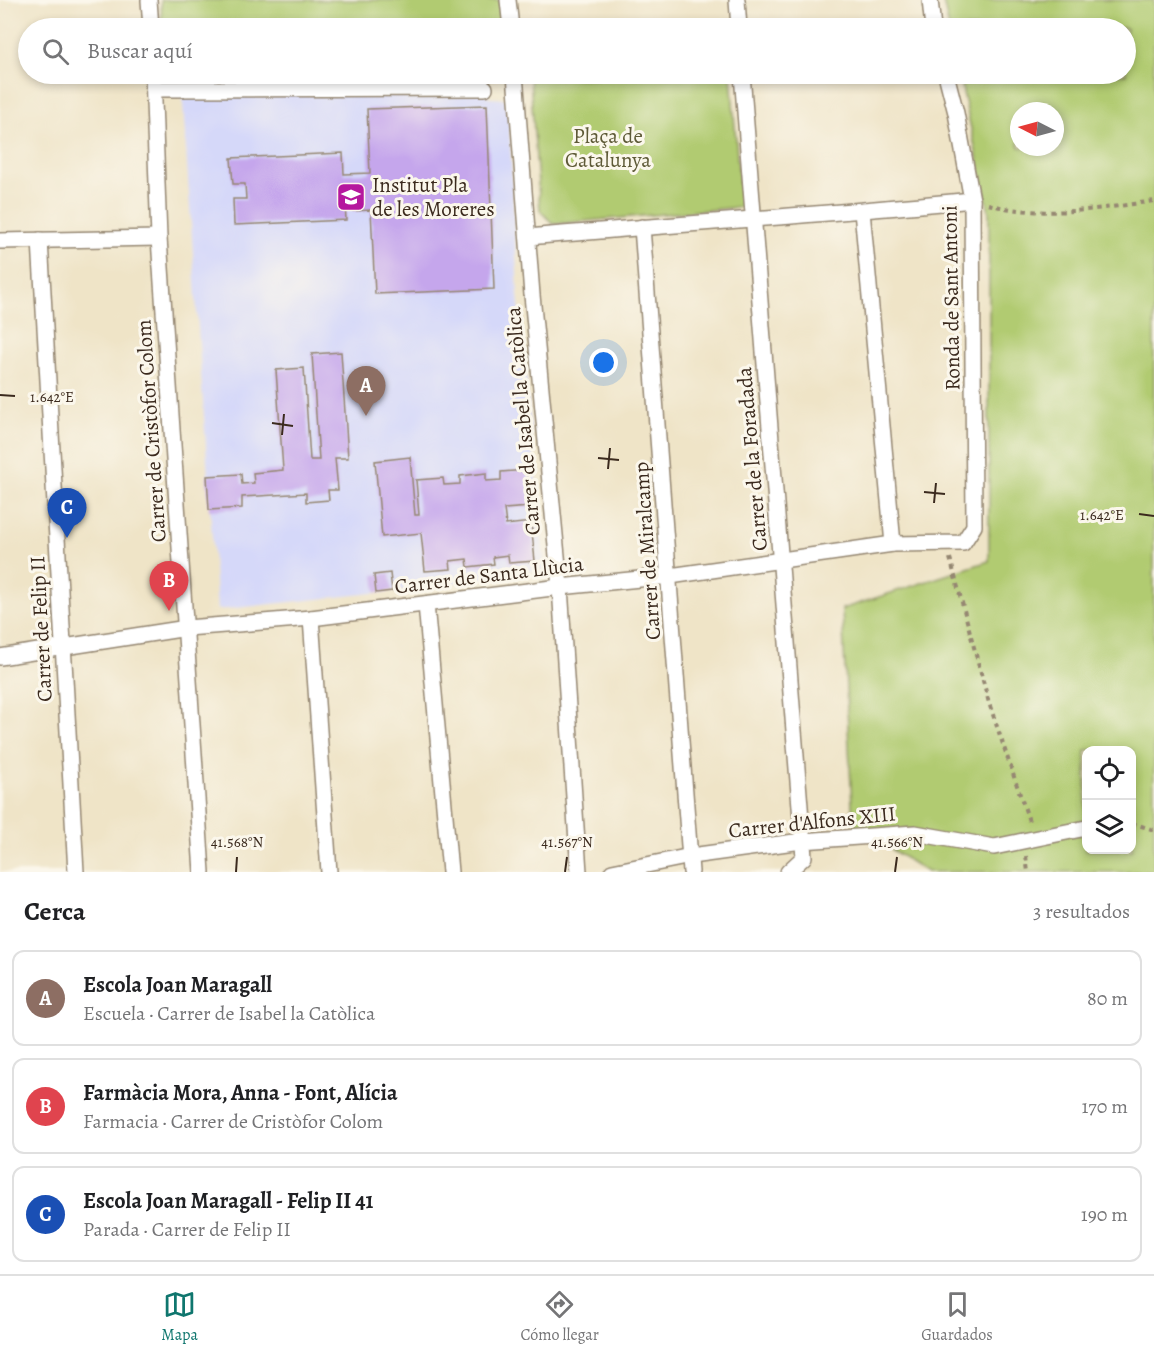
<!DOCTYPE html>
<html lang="es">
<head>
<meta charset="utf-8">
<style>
  body { margin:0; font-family:Alegreya,serif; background:#f2f2f2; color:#202124 }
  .controls { position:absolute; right:18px; bottom:18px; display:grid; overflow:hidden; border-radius:12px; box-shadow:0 3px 9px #0003 }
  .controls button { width:54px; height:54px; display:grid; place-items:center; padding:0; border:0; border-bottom:2px solid #e0e0e0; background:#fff; color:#202124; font:30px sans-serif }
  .compass { position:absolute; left:1010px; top:102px; width:54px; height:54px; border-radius:50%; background:#fff; box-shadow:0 3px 9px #0003; rotate:276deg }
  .you { position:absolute; left:604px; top:363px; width:21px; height:21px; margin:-15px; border:4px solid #fff; border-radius:50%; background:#1a73e8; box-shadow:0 0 0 9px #1a73e833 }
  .badge { display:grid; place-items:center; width:39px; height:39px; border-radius:50%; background:#0f766e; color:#fff; font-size:20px; font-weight:700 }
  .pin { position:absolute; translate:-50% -50px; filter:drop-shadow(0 2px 3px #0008) }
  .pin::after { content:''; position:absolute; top:32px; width:21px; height:18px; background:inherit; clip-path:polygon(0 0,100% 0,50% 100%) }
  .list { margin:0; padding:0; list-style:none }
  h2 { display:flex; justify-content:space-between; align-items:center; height:78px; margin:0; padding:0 24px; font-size:26px }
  h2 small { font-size:20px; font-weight:400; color:#757577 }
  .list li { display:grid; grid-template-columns:39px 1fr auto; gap:18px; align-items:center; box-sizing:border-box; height:96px; margin:0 12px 12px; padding:0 12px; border:2px solid #e0e0e0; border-radius:12px }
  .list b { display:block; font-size:22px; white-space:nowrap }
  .list p { margin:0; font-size:20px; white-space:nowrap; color:#757577 }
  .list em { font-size:20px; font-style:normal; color:#757577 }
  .icon { flex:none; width:33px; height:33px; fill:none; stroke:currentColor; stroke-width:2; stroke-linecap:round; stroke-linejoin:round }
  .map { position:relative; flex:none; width:1154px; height:872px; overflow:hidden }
  .search { position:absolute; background:#fff; box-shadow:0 3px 9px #0003; left:18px; right:18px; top:18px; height:66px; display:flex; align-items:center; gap:15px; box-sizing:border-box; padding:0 21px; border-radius:33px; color:#757577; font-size:22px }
  .sheet { height:402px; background:#fff }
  nav { display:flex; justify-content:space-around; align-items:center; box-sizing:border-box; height:84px; border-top:2px solid #e0e0e0; background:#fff; font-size:16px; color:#757577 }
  nav a { display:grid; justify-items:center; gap:3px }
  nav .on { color:#0f766e }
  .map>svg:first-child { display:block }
  .built { fill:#d5d8f9 }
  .green { fill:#b1cb71; stroke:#767a48; stroke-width:1.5; fill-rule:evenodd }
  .building { fill:#c5a6ec }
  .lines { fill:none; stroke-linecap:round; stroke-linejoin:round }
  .street-casing { stroke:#958772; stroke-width:18 }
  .path { stroke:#958772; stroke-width:4; stroke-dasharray:4.5 4.5; stroke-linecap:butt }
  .street { stroke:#fff; stroke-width:15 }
  .ticks { fill:none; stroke:#3b2a1e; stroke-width:2 }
  .labels { text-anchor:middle; stroke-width:6; stroke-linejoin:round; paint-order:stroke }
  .park-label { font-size:21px; fill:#5e5a37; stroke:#fbf7ec }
  .poi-label { font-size:21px; fill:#3b2a1e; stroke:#fbf7ec; text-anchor:start }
  .street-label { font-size:21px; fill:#3b2a1e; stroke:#fbf7ec }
  .ticks-label { font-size:15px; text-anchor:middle; fill:#3b2a1e; stroke:#fbf7ec; stroke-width:6; stroke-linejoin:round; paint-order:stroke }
</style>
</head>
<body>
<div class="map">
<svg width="1154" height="872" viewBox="0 0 1154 872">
  <rect width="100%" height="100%" fill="#fbf7ec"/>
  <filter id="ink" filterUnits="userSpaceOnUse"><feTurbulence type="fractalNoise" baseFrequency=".0167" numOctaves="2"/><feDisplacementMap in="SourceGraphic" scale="12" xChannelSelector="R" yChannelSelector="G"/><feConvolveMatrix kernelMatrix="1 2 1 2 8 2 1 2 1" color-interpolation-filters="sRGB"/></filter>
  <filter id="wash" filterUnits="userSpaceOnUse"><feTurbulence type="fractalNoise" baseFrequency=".008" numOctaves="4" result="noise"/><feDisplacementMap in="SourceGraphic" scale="24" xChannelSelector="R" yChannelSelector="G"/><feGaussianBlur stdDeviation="1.35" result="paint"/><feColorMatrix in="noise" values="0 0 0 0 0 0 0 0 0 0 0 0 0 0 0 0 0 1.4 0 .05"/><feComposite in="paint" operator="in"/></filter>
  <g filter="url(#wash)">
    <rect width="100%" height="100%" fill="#efe4c7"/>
    <polygon class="built" points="181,74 485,74 488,98 508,99 518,295 545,569 419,588 217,610"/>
    <g class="green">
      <polygon points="161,0 500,0 503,28 162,28"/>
      <path d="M 932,0 L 1154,0 L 1154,872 L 927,872 L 853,825 L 842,609 L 989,561 L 989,211 L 959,74 L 1126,74 L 1126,28 L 949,28 L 943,1 ZM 1019,111 L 1055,111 L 1055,147 L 1019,147 ZM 1086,750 L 1132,750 L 1132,850 L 1086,850 Z"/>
      <polygon points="731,75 741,207 553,224 540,210 530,79"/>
    </g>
    <g id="blocks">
      <g class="building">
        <polygon points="487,105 494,289 375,294 371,210 353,211 353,203 345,204 346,220 234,225 233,199 246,199 245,184 233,184 231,158 343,153 344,174 370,173 367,109"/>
        <polygon points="341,352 348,458 335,458 338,490 328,490 329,500 306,502 306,493 242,497 242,508 209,510 207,476 241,474 242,484 254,483 253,473 283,470 276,370 304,368 310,460 319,460 312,354"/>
        <polygon points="410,457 415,515 419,515 416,480 443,478 444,485 460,484 460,476 486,473 486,481 501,480 501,472 527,470 530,507 504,509 506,525 531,522 535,561 509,563 508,555 493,557 494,564 468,567 467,559 450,561 451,569 425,571 421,533 382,537 375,461"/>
        <polygon points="390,573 392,591 376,593 374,575"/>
      </g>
    </g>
  </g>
  <g filter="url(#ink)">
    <use href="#blocks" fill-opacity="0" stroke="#958772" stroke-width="1.5"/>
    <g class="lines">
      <g class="street-casing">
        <g id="street">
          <polyline points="149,0 151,28"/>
          <polyline points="508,0 511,28"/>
          <polyline points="737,0 739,28"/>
          <polyline points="930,0 933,28"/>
          <polyline points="153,74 159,238 202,872"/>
          <polyline points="515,74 532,295 560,587 579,872"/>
          <polyline points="742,74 804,857 788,872"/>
          <polyline points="154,89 485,88"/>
          <polyline points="862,211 893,544"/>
          <polyline points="642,227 691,872"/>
          <path d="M 529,237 C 676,224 824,215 972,200"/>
          <polyline points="40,240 76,872"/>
          <polyline points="0,241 159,238"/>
          <polyline points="426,604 450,872"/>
          <polyline points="311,618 329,872"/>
          <polyline points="0,657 187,628 311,618 560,587 670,576 893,544 963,543 974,526 972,200 956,113 946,74"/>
          <polyline points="612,872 691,856 802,841 915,833 994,847 1086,828"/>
        </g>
      </g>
      <g class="path">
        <path d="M 988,204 C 1043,219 1098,209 1154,201"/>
        <polyline points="950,558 989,703 1030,824"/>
        <polyline points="1132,823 1154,830"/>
        <polyline points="1026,856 1028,872"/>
      </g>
      <use href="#street" class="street"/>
    </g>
  </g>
  <path class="ticks" d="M 0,395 L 15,396M 272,423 L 293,426M 282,435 L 284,414M 598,458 L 619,460M 608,469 L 610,448M 924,492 L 945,494M 934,503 L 936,483M 1139,514 L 1154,516M 236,872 L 237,857M 565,872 L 567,857M 895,872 L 897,857"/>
  <defs>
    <g id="school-square" transform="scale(1.5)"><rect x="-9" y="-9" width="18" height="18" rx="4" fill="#b5179e" stroke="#fbf7ec"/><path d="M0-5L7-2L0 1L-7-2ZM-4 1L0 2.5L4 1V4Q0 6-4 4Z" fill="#fff"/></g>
  </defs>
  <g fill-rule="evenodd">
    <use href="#school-square" x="351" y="197"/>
  </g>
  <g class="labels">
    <g class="park-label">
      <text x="608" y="143">Plaça de<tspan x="608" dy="24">Catalunya</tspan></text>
    </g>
    <g class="poi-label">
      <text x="372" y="192">Institut Pla<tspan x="372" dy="24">de les Moreres</tspan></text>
    </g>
    <g class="street-label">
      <text transform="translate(951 298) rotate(-91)" y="7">Ronda de Sant Antoni</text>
      <text transform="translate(523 421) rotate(-95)" y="7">Carrer de Isabel la Catòlica</text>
      <text transform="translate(151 431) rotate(-94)" y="7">Carrer de Cristòfor Colom</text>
      <text transform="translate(752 459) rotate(-95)" y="7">Carrer de la Foradada</text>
      <text transform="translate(647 551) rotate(-94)" y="7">Carrer de Miralcamp</text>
      <text transform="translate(489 575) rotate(-7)" y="7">Carrer de Santa Llùcia</text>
      <text transform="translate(41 629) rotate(-93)" y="7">Carrer de Felip II</text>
      <text transform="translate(812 822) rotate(-6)" y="7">Carrer d'Alfons XIII</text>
    </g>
  </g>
  <g class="ticks-label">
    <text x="52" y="402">1.642°E</text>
    <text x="1102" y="520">1.642°E</text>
    <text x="237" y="847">41.568°N</text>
    <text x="567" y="847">41.567°N</text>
    <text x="897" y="847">41.566°N</text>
  </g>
</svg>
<div class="controls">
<button><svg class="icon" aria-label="locate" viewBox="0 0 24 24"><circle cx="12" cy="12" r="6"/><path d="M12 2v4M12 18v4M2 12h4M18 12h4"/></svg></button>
<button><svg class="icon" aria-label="layers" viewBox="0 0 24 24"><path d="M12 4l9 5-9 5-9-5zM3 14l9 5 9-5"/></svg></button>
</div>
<svg class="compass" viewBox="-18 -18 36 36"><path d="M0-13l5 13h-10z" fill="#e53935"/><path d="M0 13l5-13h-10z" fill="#757577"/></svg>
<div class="you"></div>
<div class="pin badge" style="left:366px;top:416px;background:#8d6e63">A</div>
<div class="pin badge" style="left:169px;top:611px;background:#e0444e">B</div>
<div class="pin badge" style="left:67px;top:538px;background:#1a4fb4">C</div>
<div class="search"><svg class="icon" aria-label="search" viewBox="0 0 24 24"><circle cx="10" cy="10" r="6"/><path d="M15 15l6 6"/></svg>Buscar aquí</div>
</div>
<section class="sheet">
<h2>Cerca<small>3 resultados</small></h2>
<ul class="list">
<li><span class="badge" style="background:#8d6e63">A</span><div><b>Escola Joan Maragall</b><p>Escuela · Carrer de Isabel la Catòlica</p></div><em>80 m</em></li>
<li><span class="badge" style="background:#e0444e">B</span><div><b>Farmàcia Mora, Anna - Font, Alícia</b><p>Farmacia · Carrer de Cristòfor Colom</p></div><em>170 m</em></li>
<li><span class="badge" style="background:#1a4fb4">C</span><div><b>Escola Joan Maragall - Felip II 41</b><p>Parada · Carrer de Felip II</p></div><em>190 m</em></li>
</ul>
</section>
<nav>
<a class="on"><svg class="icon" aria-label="map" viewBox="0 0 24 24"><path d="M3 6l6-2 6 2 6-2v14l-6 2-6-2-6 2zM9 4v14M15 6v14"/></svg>Mapa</a>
<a><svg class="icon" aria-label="directions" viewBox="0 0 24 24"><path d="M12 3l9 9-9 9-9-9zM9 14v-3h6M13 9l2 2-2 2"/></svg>Cómo llegar</a>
<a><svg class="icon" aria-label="saved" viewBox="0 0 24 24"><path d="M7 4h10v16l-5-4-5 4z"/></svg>Guardados</a>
</nav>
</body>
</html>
